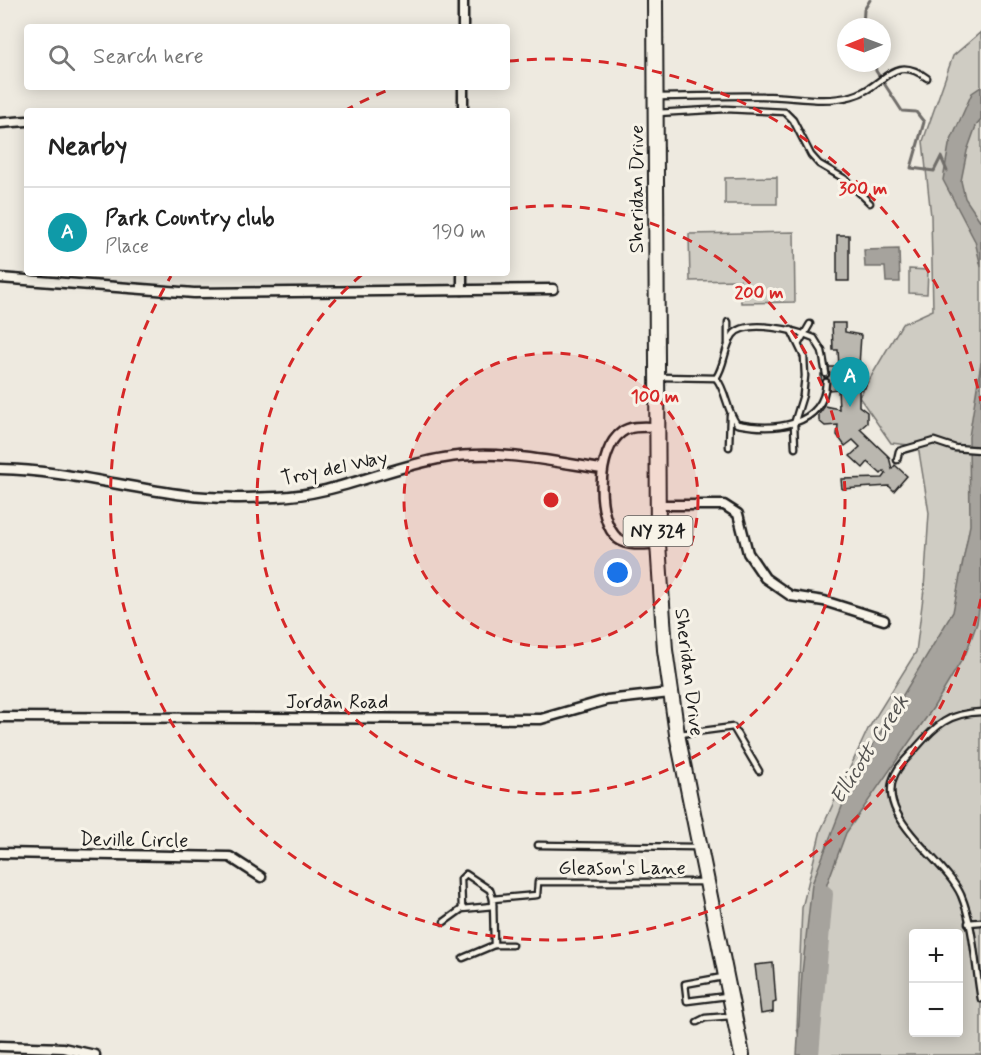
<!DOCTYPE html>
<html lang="en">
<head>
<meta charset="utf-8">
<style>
  body { margin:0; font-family:Mynerve,sans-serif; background:#f6f6f6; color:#222 }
  .controls { position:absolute; right:18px; bottom:18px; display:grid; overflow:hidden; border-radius:6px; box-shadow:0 3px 15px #0003 }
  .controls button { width:54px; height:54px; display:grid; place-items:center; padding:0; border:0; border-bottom:2px solid #e0e0e0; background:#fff; color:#222; font:30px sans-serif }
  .compass { position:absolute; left:837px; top:18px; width:54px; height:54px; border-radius:50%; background:#fff; box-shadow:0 3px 15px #0003; rotate:269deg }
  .you { position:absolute; left:618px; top:573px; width:21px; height:21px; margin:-15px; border:4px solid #fff; border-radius:50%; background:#1a73e8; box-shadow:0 0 0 9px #1a73e833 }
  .badge { display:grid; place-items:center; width:39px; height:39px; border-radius:50%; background:#1f6fb2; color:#fff; font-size:20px; font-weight:700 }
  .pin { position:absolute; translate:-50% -50px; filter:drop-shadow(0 2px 3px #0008) }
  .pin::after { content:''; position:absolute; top:32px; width:21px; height:18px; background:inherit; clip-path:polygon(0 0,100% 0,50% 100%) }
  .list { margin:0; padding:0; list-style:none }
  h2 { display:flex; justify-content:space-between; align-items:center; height:78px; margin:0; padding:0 24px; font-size:26px }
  h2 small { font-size:20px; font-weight:400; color:#767676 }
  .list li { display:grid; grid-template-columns:39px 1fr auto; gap:18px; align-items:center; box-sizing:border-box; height:90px; padding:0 24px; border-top:2px solid #e0e0e0 }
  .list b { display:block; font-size:22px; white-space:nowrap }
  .list p { margin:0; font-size:20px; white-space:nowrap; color:#767676 }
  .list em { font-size:20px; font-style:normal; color:#767676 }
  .icon { flex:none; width:33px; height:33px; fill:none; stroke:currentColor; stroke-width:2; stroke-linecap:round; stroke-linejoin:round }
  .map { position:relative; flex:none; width:981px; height:1055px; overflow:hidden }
  .search { position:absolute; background:#fff; box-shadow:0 3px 15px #0003; left:24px; top:24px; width:486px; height:66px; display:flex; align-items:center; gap:15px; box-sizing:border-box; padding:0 21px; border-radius:6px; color:#767676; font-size:22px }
  .panel { position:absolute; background:#fff; box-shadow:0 3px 15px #0003; left:24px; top:108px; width:486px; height:168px; border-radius:6px }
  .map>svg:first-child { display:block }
  .green { fill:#cfccc3; stroke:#767470; stroke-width:1.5; fill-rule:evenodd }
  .water { fill:#a6a39d; stroke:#6f6d69; stroke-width:1.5 }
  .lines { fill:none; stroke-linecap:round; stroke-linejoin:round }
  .stream { stroke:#6f6d69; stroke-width:3 }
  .river { stroke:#a6a39d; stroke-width:18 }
  .building { fill:#bab7af; stroke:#1c1c1c; stroke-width:1.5 }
  .lane-casing { stroke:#1c1c1c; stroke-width:9 }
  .street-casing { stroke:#1c1c1c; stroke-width:13 }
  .primary-casing { stroke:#1c1c1c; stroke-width:18 }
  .lane { stroke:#f7f3e8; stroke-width:4.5 }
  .street { stroke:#f7f3e8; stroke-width:8 }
  .primary { stroke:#f7f3e8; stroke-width:14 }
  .ring { fill:none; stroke:#d62828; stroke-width:3; stroke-dasharray:10 8 }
  .labels { text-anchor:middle; stroke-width:6; stroke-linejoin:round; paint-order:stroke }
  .shield { fill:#f7f3e8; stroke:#5e5c59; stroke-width:1.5 }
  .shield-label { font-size:18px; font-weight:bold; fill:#1c1c1c }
  .street-label { font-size:20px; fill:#1c1c1c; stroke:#f7f3e8 }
  .water-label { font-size:21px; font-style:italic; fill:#535250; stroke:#f7f3e8 }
  .centre { fill:#d62828; stroke:#f7f3e8; stroke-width:3 }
  .ring-label { font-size:18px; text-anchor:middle; font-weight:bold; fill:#d62828; stroke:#f7f3e8; stroke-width:6; stroke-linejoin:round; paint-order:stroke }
</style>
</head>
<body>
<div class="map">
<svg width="981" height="1055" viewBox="0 0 981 1055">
  <rect width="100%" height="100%" fill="#eeeae0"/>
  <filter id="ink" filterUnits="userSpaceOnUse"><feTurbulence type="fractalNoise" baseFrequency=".0167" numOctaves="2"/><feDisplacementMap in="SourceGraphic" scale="12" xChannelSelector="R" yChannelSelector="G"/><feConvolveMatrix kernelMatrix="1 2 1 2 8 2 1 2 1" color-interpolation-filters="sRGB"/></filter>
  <g filter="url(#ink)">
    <g class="green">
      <path d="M 981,32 L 981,1055 L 805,1055 L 797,1029 L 802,908 L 821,830 L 868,729 L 916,652 L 924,589 L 929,513 L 918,446 L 891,443 L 859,397 L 902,324 L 933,310 L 931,216 L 923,141 L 953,56 ZM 914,934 L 958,934 L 958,1032 L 914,1032 Z"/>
      <polygon points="777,177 777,204 725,204 725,178"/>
      <polygon points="794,232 795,302 741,303 740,280 690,281 689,234"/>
      <polygon points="909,269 928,270 927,294 909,293"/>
    </g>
    <g class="water">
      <polygon points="981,87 981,120 976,126 967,151 961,181 965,198 981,222 981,267 975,241 943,180 949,145 972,93"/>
      <polygon points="899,249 900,282 886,282 885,267 865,267 864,250"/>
      <polygon points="981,362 981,593 977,623 966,653 933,708 846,833 827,884 814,972 807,1050 809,1055 797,1055 802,973 812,884 853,778 953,612 970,525 969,437"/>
    </g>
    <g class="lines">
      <g class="stream">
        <polyline points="863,27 864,10 870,0"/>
        <polyline points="875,63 876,71 902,111 916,112 924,122 911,168 934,171 941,157 947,171"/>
      </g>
      <polyline class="river" points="810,1055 824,894"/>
    </g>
    <g class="building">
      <rect x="837" y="235" width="12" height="46"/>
      <polygon points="832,323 845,323 845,332 861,335 859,366 865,366 866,384 865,388 859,390 859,406 867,412 867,423 860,429 889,457 892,469 895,465 907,476 894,491 889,486 842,489 841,479 883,478 886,474 884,471 881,474 868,462 863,468 850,456 860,447 853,440 845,446 837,435 838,425 825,426 819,421 819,414 825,406 839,409 838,389 829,390 829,382 821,382 821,374 829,374 829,367 839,367 838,350 833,350"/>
      <polygon points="773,963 776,1002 773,1003 773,1012 761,1014 755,965"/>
    </g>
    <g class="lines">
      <g class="lane-casing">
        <g id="lane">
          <path d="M 658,97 C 693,97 729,95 764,96 C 793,96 823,104 852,96 C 884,88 892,52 927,78"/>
          <polyline points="657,113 726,109 785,112 793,120 811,155 819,164 845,179 870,203"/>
          <polyline points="791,330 804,357 805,376 803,395 794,424 795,448"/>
          <polyline points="799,343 810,324"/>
          <polyline points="728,344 728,322"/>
          <polyline points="660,377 716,378"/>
          <path d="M 826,382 C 824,428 772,431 737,424 C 726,410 727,392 716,378 C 725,365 724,348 733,335 C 746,318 798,331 814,338 L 822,351 L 826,374"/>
          <polyline points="729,447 730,415"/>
          <polyline points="897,460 899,451 934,441 955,448 981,450"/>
          <path d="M 981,712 C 949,713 936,725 916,748 C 910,755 903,761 898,769 C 868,814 944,857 961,895 C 974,926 975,965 981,999"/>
          <polyline points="680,734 733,727 759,771"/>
          <polyline points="538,845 697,847"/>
          <polyline points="462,909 461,879 466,874 490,890 493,899"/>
          <polyline points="444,922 462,909 493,906"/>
          <polyline points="968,923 981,922"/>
          <polyline points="494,945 512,945"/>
          <polyline points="463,958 494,945 493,899 537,895 538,882 704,882"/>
          <polyline points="723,977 685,984 687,1001 727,996"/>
          <polyline points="697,1022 705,1018 731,1016"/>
        </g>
      </g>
      <g class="street-casing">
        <g id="street">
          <polyline points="463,27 463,0"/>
          <polyline points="463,111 463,87"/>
          <polyline points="0,123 27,121"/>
          <polyline points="0,278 194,293 553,289"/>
          <polyline points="462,290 462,273"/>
          <path d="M 657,427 C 646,427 631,425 622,432 C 596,450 595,519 618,539 C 628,547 646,544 658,543"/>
          <path d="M 0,469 C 63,470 122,487 185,495 C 215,499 245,498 276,497 C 336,495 387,467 444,458 C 497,449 549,461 602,469"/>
          <polyline points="658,505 724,505 738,514 748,553 765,578 791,596 824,601 884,620"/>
          <polyline points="0,717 541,719 607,700 670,693"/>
          <polyline points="0,853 230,857 261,877"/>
          <polyline points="0,1046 63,1048 95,1055"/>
        </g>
      </g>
      <g class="primary-casing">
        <polyline id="primary" points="655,0 658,543 665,650 677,734 742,1055"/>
      </g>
      <use href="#lane" class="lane"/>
      <use href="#street" class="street"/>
      <use href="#primary" class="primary"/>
    </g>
  </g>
  <circle cx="551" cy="500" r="147" fill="#d62828" fill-opacity=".12"/>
  <g class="ring">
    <circle cx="551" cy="500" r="147"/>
    <path d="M508 209A294 294 0 1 1 364 273"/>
    <path d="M981 599A441 441 0 1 1 171 276M344 111A441 441 0 0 1 393 88M509 61A441 441 0 0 1 981 401"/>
  </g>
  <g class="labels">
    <rect class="shield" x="623.5" y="516" width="69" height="30" rx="4.5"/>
    <g class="shield-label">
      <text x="658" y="537">NY 324</text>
    </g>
    <g class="street-label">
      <text transform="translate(636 189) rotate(-90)" y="7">Sheridan Drive</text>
      <text transform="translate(334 467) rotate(-12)" y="7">Troy del Way</text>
      <text transform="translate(690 672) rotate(83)" y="7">Sheridan Drive</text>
      <text x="337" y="708">Jordan Road</text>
      <text transform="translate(134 839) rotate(1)" y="7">Deville Circle</text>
      <text x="622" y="874">Gleason's Lane</text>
    </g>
    <g class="water-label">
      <text transform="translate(869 749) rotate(-57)" y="7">Ellicott Creek</text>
    </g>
  </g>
  <circle cx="551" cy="500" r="9" class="centre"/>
  <g class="ring-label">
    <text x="863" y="194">300 m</text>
    <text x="759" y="298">200 m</text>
    <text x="655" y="402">100 m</text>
  </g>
</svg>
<div class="controls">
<button>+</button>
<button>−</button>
</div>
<svg class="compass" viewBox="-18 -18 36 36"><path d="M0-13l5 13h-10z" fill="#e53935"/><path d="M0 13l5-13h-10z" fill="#767676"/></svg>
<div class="you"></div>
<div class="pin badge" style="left:850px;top:407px;background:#0f9aa8">A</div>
<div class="search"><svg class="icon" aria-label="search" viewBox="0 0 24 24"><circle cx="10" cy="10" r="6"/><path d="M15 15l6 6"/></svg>Search here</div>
<section class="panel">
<h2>Nearby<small></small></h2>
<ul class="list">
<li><span class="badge" style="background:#0f9aa8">A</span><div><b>Park Country club</b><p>Place</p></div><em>190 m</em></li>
</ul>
</section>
</div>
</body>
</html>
